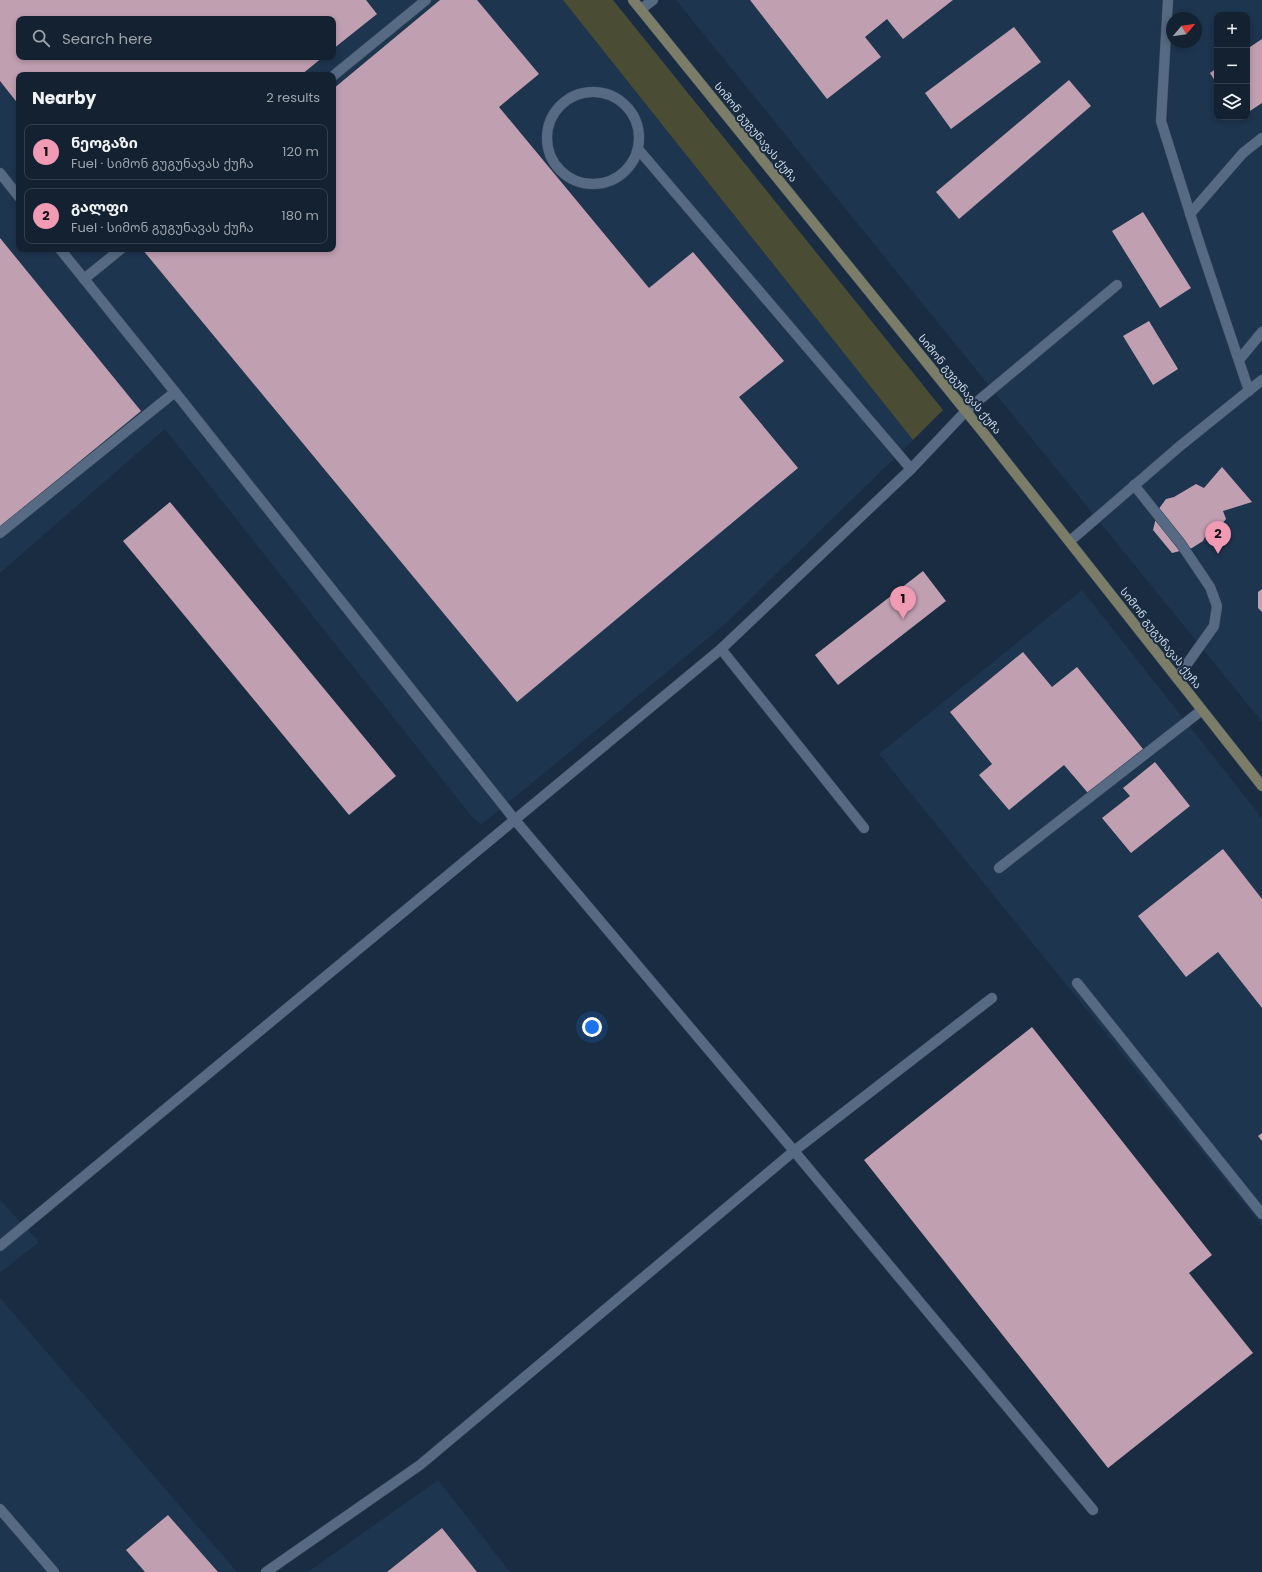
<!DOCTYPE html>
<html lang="en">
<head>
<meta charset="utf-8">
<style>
  body { margin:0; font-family:Poppins,"Noto Sans Georgian",sans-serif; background:#1c2939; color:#f1f3f6 }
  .controls { position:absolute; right:12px; top:12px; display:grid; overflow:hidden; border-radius:8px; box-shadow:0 2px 6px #0003 }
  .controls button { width:36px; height:36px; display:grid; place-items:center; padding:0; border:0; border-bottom:1px solid #323e4d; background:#132131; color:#f1f3f6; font:20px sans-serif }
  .compass { position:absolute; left:1166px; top:12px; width:36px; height:36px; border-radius:50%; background:#132131; box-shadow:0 2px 6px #0003; rotate:61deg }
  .you { position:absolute; left:592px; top:1027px; width:14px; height:14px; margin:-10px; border:3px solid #fff; border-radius:50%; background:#1a73e8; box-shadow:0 0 0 6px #1a73e833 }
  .badge { display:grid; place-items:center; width:26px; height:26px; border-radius:50%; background:#f19ab4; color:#111; font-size:13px; font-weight:700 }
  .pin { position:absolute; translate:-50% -33px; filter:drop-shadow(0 1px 2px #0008) }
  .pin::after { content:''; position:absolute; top:21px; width:14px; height:12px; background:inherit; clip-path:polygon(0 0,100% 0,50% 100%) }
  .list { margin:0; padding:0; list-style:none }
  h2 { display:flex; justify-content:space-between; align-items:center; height:52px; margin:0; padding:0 16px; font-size:17px }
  h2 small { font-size:13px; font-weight:400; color:#9da3ab }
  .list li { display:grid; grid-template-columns:26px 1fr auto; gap:12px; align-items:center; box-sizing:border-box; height:56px; margin:0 8px 8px; padding:0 8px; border:1px solid #323e4d; border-radius:8px }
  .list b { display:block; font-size:15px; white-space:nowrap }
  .list p { margin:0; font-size:13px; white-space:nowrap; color:#9da3ab }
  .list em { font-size:13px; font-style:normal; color:#9da3ab }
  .icon { flex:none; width:22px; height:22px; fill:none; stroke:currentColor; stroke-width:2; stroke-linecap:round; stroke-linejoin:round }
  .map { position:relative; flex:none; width:1262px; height:1572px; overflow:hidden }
  .search { position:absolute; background:#132131; box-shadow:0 2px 6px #0003; left:16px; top:16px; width:320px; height:44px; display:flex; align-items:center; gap:10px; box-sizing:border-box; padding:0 14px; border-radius:8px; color:#9da3ab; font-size:15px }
  .panel { position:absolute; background:#132131; box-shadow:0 2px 6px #0003; left:16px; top:72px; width:320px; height:180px; border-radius:8px }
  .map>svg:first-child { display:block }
  .built { fill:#1e354f; fill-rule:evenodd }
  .green { fill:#4a4d33 }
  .building { fill:#c09fb1 }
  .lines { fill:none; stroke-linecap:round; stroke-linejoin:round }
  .lane-casing { stroke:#374758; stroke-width:11 }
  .secondary-casing { stroke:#374758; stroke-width:11 }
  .lane { stroke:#566b83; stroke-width:10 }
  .secondary { stroke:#7b7d69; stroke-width:10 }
  .labels { text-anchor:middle; stroke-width:4; stroke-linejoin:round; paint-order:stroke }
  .street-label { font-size:11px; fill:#cbd7e5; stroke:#192c41 }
</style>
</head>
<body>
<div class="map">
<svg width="1262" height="1572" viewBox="0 0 1262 1572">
  <rect width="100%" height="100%" fill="#192c41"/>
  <g class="built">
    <path d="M 0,0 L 563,0 L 913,440 L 724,625 L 481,825 L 469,813 L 165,429 L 0,573 ZM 19,19 L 333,19 L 333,57 L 19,57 ZM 19,75 L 333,75 L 333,249 L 19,249 Z"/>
    <path d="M 676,0 L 1262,0 L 1262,722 ZM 1217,15 L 1247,15 L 1247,117 L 1217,117 ZM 1172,18 L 1196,18 L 1196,42 L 1172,42 Z"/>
    <polygon points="1082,590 1262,818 1262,1226 879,754"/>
    <polygon points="0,1200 39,1242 0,1273"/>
    <polygon points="0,1298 237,1572 0,1572"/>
    <polygon points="438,1480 510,1572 308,1572"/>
  </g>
  <polygon class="green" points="563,0 613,0 943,410 913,440"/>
  <g class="building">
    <polygon points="0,0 366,0 377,14 333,49 333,19 19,19 19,57 323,57 301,75 19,75 19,105 0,81"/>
    <polygon points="440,0 477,0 539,74 499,107 649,288 693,252 784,361 739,397 798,468 517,702 142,249 333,249 333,89"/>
    <polygon points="750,0 953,0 903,39 887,19 865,37 881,57 827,99"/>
    <polygon points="1014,27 1041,62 951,129 925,93"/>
    <polygon points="1262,39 1262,103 1247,113 1247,49"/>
    <polygon points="1217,68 1217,84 1210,73"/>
    <polygon points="1069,80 1091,106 959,219 936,192"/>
    <polygon points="1143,212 1191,288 1160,308 1112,231"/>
    <polygon points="0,238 141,411 0,527"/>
    <polygon points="1149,321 1178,369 1153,385 1123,336"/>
    <polygon points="1222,467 1252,502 1223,511 1226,519 1217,530 1206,535 1203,541 1192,548 1172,553 1153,530 1158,510 1166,499 1174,497 1196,484 1204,488"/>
    <polygon points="170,502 396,776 349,815 123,541"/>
    <polygon points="923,571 946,601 838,685 815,655"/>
    <polygon points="1262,589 1262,612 1258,608 1258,592"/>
    <polygon points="1023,652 1052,687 1077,667 1143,749 1088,793 1064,765 1009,810 979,775 992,764 950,712"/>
    <polygon points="1155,762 1190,806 1131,853 1102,818 1130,796 1123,788"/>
    <polygon points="1223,849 1262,899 1262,1008 1218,952 1186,977 1138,916"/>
    <polygon points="1032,1027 1212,1255 1189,1273 1253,1353 1108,1468 864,1160"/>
    <polygon points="1262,1133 1262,1141 1258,1136"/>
    <polygon points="168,1515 218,1572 145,1572 126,1550"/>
    <polygon points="442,1528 477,1572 387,1572"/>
  </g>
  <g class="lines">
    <g class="lane-casing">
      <g id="lane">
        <polyline points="1168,0 1161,121 1199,242 1249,391"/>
        <polyline points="641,9 653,0"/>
        <polyline points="333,76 426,0"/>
        <circle cx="593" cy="138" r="46"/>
        <polyline points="638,149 911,469"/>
        <polyline points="0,173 19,197"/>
        <polyline points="1190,214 1243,153 1262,138"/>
        <polyline points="60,249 175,392 515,820 794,1151 1093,1510"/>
        <polyline points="84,279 121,249"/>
        <polyline points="1239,360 1262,332"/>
        <polyline points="1134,485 1181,544 1210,587 1217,606 1214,626 1177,678"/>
        <polyline points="0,533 175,392"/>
        <polyline points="1070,541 1180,446 1262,380"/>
        <polyline points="721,649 864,828"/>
        <polyline points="999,868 1202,710"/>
        <polyline points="1077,983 1262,1214"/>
        <polyline points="0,1246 721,649 911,469 966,411 1117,285"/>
        <polyline points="0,1509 54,1572"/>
        <polyline points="266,1572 420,1465 794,1151 992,998"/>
      </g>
    </g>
    <g class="secondary-casing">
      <polyline id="secondary" points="633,0 986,436 1262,786"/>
    </g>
    <use href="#lane" class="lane"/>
    <use href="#secondary" class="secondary"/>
  </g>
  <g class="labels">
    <g class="street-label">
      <text transform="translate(756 132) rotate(51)" y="4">სიმონ გუგუნავას ქუჩა</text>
      <text transform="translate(960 384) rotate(51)" y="4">სიმონ გუგუნავას ქუჩა</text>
      <text transform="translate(1161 638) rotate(52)" y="4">სიმონ გუგუნავას ქუჩა</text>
    </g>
  </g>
</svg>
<div class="controls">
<button>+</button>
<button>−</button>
<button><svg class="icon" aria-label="layers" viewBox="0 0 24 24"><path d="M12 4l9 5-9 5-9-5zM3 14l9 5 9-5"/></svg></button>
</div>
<svg class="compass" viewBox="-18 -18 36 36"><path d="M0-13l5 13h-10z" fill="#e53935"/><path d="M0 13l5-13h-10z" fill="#9da3ab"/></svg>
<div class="you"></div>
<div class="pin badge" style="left:903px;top:619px">1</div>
<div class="pin badge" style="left:1218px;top:554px">2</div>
<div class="search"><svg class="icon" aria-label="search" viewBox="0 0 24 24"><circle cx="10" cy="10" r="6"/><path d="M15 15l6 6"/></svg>Search here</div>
<section class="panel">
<h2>Nearby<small>2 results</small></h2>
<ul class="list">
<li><span class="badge">1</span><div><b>ნეოგაზი</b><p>Fuel · სიმონ გუგუნავას ქუჩა</p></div><em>120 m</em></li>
<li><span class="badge">2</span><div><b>გალფი</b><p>Fuel · სიმონ გუგუნავას ქუჩა</p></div><em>180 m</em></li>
</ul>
</section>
</div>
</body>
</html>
